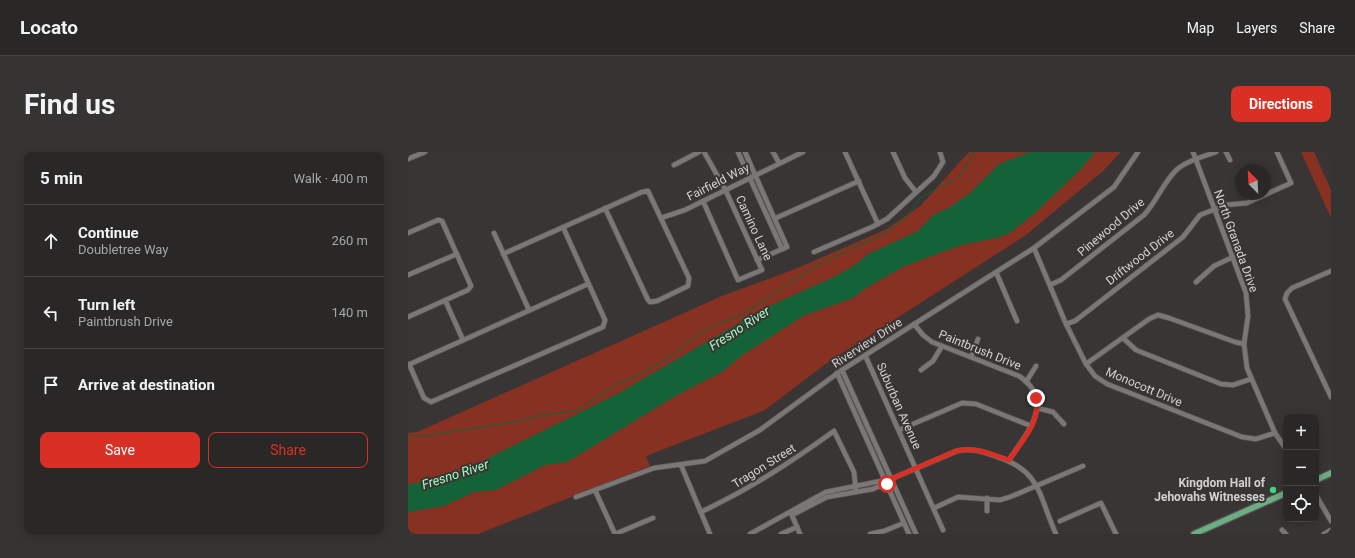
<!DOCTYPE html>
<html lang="en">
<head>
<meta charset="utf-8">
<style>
  body { margin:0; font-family:Roboto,sans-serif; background:#363433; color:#f1f3f6 }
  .controls { position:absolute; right:12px; bottom:12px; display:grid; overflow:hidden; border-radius:8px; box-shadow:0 2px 10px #0003 }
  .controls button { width:36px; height:36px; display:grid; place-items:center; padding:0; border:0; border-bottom:1px solid #464444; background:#2a2827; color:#f1f3f6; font:20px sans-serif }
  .compass { position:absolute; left:827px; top:12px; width:36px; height:36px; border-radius:50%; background:#2a2827; box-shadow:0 2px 10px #0003; rotate:336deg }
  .stop { position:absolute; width:12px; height:12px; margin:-9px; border:3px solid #d93025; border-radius:50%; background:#fff }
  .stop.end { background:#d93025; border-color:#fff; box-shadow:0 1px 4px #0008 }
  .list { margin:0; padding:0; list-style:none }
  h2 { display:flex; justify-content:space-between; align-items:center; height:52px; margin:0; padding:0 16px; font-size:17px }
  h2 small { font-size:13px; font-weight:400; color:#a5a6a7 }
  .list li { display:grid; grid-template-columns:26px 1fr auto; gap:12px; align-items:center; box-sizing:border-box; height:72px; padding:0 16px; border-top:1px solid #464444 }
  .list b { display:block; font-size:15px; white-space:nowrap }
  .list p { margin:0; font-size:13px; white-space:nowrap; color:#a5a6a7 }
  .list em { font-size:13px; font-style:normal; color:#a5a6a7 }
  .actions { display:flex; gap:8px; padding:12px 16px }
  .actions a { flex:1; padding:9px 0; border:1px solid #d93025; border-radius:8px; text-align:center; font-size:14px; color:#d93025 }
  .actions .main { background:#d93025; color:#fff }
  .icon { flex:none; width:22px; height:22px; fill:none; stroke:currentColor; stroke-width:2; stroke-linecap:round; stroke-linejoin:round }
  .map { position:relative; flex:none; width:923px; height:382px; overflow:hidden; border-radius:8px }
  header { display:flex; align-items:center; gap:24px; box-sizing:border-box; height:56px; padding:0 20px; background:#2a2827; border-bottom:1px solid #464444 }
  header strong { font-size:19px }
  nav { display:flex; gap:22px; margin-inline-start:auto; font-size:14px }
  .intro { display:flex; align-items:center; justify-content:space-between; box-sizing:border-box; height:96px; padding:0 24px }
  h1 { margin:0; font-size:28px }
  .button { padding:10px 18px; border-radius:8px; background:#d93025; color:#fff; font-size:14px; font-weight:700 }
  main { display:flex; gap:24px; padding:0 24px }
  aside { flex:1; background:#2a2827; border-radius:8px; box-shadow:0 2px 10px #0003 }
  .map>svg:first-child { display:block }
  .green { fill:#873122 }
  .water { fill:#136238 }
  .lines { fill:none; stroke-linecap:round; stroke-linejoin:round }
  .stream { stroke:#136238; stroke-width:1 }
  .minor-casing { stroke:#555352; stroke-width:6 }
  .major-casing { stroke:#555352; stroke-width:8 }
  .minor { stroke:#7b7776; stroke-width:4.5 }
  .major { stroke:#6cad83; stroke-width:5.5 }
  .route { stroke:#d93025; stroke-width:5 }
  .poi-dot { fill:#36d880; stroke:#383534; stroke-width:1.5 }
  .labels { text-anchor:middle; stroke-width:4; stroke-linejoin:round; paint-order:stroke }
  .street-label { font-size:12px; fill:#d3d1d0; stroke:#383534 }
  .poi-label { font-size:12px; font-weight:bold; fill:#d3d1d0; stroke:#383534; text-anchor:end }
  .water-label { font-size:13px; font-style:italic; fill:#9efdbe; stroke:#383534 }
</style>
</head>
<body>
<header>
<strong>Locato</strong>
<nav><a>Map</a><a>Layers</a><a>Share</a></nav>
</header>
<div class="intro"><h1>Find us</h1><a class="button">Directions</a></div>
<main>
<aside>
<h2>5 min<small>Walk · 400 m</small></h2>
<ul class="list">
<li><svg class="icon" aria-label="ahead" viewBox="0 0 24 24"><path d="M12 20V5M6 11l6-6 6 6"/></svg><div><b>Continue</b><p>Doubletree Way</p></div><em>260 m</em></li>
<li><svg class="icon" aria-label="left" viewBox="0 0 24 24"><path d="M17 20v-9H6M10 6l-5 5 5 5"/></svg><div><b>Turn left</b><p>Paintbrush Drive</p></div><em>140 m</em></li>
<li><svg class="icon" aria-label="arrive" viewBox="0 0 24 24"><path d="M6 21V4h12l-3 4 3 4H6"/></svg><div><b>Arrive at destination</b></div></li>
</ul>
<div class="actions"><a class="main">Save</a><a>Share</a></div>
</aside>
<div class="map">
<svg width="923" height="382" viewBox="0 0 923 382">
  <rect width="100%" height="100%" fill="#383534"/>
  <g class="green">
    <polygon points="561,0 713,0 695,19 618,83 419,211 357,258 238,304 242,314 70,382 0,382 0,281 9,280 314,144 387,117 479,77 513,53"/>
    <polygon points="893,0 906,0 923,38 923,66"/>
  </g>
  <polygon class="water" points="622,0 687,0 673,17 626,62 603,80 592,85 554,93 518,106 495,115 458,136 445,146 395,164 333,204 314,220 271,242 159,310 137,313 88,338 66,340 36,354 0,360 0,333 50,321 211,241 357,156 428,124 447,113 460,102 510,79 524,64 542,55 562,41 591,12"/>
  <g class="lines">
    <polyline class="stream" points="0,284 17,284 111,269 133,263 168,259 209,232 231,223 260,206 296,178 335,162 409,113 480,80 501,62 512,46 547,27 556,19 566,0"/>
    <g class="minor-casing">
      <g id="minor">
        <polyline points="330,0 374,97"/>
        <polyline points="337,0 379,95 349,108"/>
        <polyline points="365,0 371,11"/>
        <polyline points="437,0 470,72"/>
        <polyline points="485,0 497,26 508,40"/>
        <polyline points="785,0 838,141 840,164 836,192 839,216 867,281 878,297"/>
        <polyline points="818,0 822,8"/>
        <polyline points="0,7 17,0"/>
        <polyline points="266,13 291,0"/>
        <polyline points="295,49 330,128 354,118 317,37 296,0"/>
        <polyline points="253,66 277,58 395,0"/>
        <polyline points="368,66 451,29"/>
        <polyline points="0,81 30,68 34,69 63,134 60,138 0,165"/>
        <polyline points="86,81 121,158"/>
        <polyline points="626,96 658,172 678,212 687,224 699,232 834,285 848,287 867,281"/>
        <polyline points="406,100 464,75 479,67 526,24 535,10 532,0"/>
        <polyline points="95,102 234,40 240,39 281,126 280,134 249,149 242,150 240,148 197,56"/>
        <polyline points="923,119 884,136 879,141 877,147 923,245"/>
        <polyline points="588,120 609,169"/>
        <polyline points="0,123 49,102"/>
        <polyline points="788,130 806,114 825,105"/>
        <path d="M 642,133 L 653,128 L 736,63 C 749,49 758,25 772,15 C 782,8 797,4 808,0"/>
        <polyline points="37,148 55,188"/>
        <path d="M 506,172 L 515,183 L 524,190 L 611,224 C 649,249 618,282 601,308"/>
        <polyline points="658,172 667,169 775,85 792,63 818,53 839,51 883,31 869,0"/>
        <polyline points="715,186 728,198 813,232 825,233 843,227"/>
        <polyline points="457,203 535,378"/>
        <polyline points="563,205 570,187"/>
        <polyline points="1,212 16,246 23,250 195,175 197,168 155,75"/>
        <polyline points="678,212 741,167 750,163 761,166 827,190 836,192"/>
        <polyline points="0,213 180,132"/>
        <polyline points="434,218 508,382"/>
        <polyline points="513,218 525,209 534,194"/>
        <polyline points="429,221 501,382"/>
        <polyline points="618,230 628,214"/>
        <polyline points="629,256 645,260 656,272"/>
        <polyline points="491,278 554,251 568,252 623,274"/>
        <polyline points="273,313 302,382"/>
        <polyline points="187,338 207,382"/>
        <polyline points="908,343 923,369"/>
        <polyline points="168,345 246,316 297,309 352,278 434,218 626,96 706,35 730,0"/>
        <polyline points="526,356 550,345 592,348 602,345 675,314"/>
        <polyline points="579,359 579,346"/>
        <path d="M 293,360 C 343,336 382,311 426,279 L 446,320 L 448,340"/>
        <polyline points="383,361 388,361 419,345 465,337 481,330"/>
        <polyline points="383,361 392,382"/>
        <polyline points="652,369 693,351 708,382"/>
        <polyline points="874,378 878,382"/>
        <polyline points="207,382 245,366"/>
        <path d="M 342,382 L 418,340 L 483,327 L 549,299 C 563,296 574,299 587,304 C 634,319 630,343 648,382"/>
        <polyline points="373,382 389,375"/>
        <polyline points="462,382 476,379 496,371"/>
        <polyline points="916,382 923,378"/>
      </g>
    </g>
    <g class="major-casing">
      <g id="major">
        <polyline points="908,328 923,321"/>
        <polyline points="786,382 878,341"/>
      </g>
    </g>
    <use href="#minor" class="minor"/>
    <use href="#major" class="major"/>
  </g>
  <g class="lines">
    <path class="route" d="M 479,332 L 483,327 L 548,299 C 567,295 583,302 601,308 C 613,290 633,270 628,246"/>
  </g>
  <circle class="poi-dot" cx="865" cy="338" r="4"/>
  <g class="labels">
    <g class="street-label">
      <text transform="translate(310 30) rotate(-27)" y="4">Fairfield Way</text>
      <text transform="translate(703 75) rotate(-40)" y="4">Pinewood Drive</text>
      <text transform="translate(346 76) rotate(65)" y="4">Camino Lane</text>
      <text transform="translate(828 89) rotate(70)" y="4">North Granada Drive</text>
      <text transform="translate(732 105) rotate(-38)" y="4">Driftwood Drive</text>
      <text transform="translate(459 191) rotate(-33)" y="4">Riverview Drive</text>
      <text transform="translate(572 198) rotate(22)" y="4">Paintbrush Drive</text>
      <text transform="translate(736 235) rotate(23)" y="4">Monocott Drive</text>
      <text transform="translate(491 254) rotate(66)" y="4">Suburban Avenue</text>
      <text transform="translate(356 314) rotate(-32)" y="4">Tragon Street</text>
    </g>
    <g class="poi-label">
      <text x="857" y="335">Kingdom Hall of<tspan x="857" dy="14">Jehovahs Witnesses</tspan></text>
    </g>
    <g class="water-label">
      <text transform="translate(331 176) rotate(-33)" y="5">Fresno River</text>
      <text transform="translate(47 322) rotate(-18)" y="5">Fresno River</text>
    </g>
  </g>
</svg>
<div class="controls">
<button>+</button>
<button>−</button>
<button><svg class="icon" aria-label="locate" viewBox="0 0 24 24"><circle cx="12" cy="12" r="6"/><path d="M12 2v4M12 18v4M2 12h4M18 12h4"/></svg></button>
</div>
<svg class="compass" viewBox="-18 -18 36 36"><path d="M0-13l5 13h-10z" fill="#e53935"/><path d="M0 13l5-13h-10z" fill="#a5a6a7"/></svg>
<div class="stop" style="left:479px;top:332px"></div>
<div class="stop end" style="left:628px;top:246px"></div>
</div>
</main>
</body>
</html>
